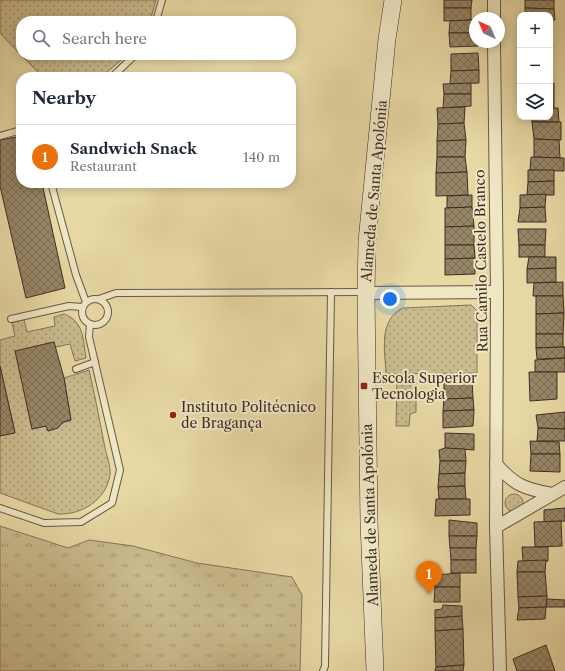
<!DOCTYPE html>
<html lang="en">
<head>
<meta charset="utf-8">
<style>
  body { margin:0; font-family:"Libre Caslon Text",serif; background:#f2f2f3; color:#1f2937 }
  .controls { position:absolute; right:12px; top:12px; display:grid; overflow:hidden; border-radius:8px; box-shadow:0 2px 10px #0003 }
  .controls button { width:36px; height:36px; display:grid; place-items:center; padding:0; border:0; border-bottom:1px solid #e0e1e3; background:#fff; color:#1f2937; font:20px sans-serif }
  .compass { position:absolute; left:469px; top:12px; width:36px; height:36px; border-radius:50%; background:#fff; box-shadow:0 2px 10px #0003; rotate:316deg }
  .you { position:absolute; left:390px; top:299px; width:14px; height:14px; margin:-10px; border:3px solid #fff; border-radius:50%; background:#1a73e8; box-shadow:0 0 0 6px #1a73e833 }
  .badge { display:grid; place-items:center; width:26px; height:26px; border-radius:50%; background:#8f2418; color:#fff; font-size:13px; font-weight:700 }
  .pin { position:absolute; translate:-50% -33px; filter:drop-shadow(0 1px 2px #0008) }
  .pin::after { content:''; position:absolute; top:21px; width:14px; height:12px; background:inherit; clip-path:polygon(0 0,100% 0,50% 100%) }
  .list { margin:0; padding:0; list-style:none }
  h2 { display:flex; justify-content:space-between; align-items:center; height:52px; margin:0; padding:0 16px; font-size:17px }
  h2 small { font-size:13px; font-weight:400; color:#747a83 }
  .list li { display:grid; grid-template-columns:26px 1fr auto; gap:12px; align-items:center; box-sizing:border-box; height:64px; padding:0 16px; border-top:1px solid #e0e1e3 }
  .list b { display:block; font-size:15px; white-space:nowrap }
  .list p { margin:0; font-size:13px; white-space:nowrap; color:#747a83 }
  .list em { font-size:13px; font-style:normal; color:#747a83 }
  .icon { flex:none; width:22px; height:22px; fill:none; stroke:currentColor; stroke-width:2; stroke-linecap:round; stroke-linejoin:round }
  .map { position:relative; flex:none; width:565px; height:671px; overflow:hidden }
  .search { position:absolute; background:#fff; box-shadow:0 2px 10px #0003; left:16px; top:16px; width:280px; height:44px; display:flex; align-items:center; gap:10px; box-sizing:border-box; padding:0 14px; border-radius:16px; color:#747a83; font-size:15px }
  .panel { position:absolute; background:#fff; box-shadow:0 2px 10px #0003; left:16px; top:72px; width:280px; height:116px; border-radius:16px }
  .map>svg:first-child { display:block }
  .grass { fill:url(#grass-tufts); stroke:#84745a }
  .park { fill:url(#park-dots); stroke:#84745a }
  .building { fill:url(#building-cross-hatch); stroke:#3f2d25 }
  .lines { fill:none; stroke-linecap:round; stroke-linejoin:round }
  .lane-casing { stroke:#695845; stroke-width:8 }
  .street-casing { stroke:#695845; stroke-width:14 }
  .secondary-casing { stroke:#3f2d25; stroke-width:18 }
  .lane { stroke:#efe6c4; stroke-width:6 }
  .street { stroke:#efe6c4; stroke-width:12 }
  .secondary { stroke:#efe6c4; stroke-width:17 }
  .poi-dot { fill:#8f2418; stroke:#efe6c4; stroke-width:1.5 }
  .labels { text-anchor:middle; stroke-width:4; stroke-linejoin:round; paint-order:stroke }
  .street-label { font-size:14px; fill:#3f2d25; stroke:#efe6c4 }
  .poi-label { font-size:14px; fill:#3f2d25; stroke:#efe6c4; text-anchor:start }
</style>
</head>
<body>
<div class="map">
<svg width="565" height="671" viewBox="0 0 565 671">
  <defs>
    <pattern id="grass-tufts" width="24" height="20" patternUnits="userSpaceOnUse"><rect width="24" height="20" fill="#cabb8e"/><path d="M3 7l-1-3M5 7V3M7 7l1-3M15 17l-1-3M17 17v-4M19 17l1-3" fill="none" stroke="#a59874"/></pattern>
    <pattern id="park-dots" width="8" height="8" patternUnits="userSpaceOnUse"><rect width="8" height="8" fill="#cabb8e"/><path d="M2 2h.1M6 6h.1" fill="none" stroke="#a59874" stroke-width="1.8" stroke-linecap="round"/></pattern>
    <pattern id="building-cross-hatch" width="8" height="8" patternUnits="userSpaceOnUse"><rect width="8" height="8" fill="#968667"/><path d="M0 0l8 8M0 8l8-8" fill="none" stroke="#7c6e55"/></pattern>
  </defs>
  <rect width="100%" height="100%" fill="#e7d8a4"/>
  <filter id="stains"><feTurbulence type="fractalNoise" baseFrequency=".005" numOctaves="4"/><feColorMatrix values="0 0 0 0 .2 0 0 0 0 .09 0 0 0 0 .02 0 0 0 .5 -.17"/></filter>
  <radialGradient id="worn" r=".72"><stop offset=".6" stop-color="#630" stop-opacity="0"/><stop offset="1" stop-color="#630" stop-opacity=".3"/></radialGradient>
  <polygon class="grass" points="0,526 68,548 89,540 133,546 197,563 292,577 302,595 300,671 0,671"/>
  <g class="park">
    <polygon points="0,0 156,0 150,21 21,21 21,55 0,33"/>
    <polygon points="21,55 127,55 101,77 43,77"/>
    <path d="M 471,305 L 477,311 L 477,373 L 386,374 C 385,351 378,320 403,308 Z"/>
    <path d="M 64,314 C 84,321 83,340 86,358 L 75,361 L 70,344 L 56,347 L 53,342 L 16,351 L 32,429 L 46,426 L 48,431 C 57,428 62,422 71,420 L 64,378 L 89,370 C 95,396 100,422 105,448 C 107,456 111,468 110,475 C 106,500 82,515 58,514 L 0,493 L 0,436 L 15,432 L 0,366 L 0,340 L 15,336 L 12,323 L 24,319 L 27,332 L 55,326 L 54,317 Z"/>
    <polygon points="397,382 416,383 416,412 410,414 409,426 396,426"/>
    <circle cx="514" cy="503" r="9"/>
  </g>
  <g class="building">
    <polygon points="444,0 472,0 471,8 444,8"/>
    <polygon points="525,0 554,0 554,9 525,8"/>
    <polygon points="444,8 471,8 471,20 444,21"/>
    <polygon points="525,8 554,9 555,20 550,20 550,15 525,15"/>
    <polygon points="471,20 475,20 475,33 449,33 450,21"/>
    <polygon points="449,33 475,33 475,42 478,42 478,46 450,47"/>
    <polygon points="478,53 479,70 451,71 451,54"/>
    <polygon points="479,70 479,83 450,84 451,71"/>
    <polygon points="471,83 471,94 444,94 443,84"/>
    <polygon points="554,83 554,108 550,108 550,84"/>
    <polygon points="444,94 471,94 471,106 443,108"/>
    <polygon points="465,107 464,123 438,124 437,108"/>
    <polygon points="550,108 558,108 559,122 532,122 532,117 550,117"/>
    <polygon points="532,122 561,122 561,140 534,139"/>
    <polygon points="464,123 466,140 437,141 438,124"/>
    <polygon points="21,136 21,183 42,183 65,288 26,298 0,186 0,140"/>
    <polygon points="534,139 559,140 560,158 534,157"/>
    <polygon points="466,140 465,157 437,157 437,141"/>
    <polygon points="437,157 465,157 467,172 436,173"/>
    <polygon points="531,157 564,158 564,171 530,170"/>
    <polygon points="528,170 554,170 554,181 528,182"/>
    <polygon points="467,172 468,195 436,196 436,173"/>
    <polygon points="554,181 554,195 527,195 528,182"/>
    <polygon points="546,194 545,207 520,208 520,195"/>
    <polygon points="472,195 472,207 447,208 447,196"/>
    <polygon points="472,207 474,226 445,227 445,208"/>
    <polygon points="545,207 546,222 518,222 520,208"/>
    <polygon points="474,226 474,245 445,245 445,227"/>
    <polygon points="518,229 546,229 545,245 519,245"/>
    <polygon points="445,245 474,245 475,258 445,259"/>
    <rect x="519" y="245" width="26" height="12"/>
    <polygon points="529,257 556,257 556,268 527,269"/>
    <polygon points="475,258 475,274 445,275 445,259"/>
    <polygon points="556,268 556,282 527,283 527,269"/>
    <polygon points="563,282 563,296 533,296 534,283"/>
    <polygon points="536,296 563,296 564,313 536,314"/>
    <polygon points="564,313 563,334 536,334 536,314"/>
    <polygon points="536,334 563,334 563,347 536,348"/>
    <polygon points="54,342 64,378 71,420 63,422 58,428 48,431 46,426 32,429 15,351"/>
    <polygon points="563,347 565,347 565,358 537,359 536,348"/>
    <polygon points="565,358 565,372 535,372 535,360"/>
    <polygon points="0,366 15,433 0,436"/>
    <polygon points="529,372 557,372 557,399 530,401"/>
    <polygon points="472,381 473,398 444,399 444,383"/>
    <polygon points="473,398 474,410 443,411 444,399"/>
    <polygon points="474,410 473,426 443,428 443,411"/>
    <polygon points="565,412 565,429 538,428 536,415"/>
    <polygon points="538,428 565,429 565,441 537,441"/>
    <polygon points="445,433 474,434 474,450 445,448"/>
    <polygon points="530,441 559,442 560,454 531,454"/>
    <polygon points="445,448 465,449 466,461 440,461 439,450"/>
    <polygon points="531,454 560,454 560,472 530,471"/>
    <polygon points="440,461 466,461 465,473 439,474"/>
    <polygon points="465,473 465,486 438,487 439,474"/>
    <polygon points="465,486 466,499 439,499 438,487"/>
    <polygon points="436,499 470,499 470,515 435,516"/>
    <polygon points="565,508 565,521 544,522 544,510"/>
    <polygon points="449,520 477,523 477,536 449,536"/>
    <polygon points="561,521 562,546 535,547 534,522"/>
    <polygon points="449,536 477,536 476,548 450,548"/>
    <polygon points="522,547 548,547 548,561 523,561"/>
    <polygon points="450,548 476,548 476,560 451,560"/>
    <rect x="451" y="560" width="25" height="13"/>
    <polygon points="546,560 545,572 517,572 518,561"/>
    <polygon points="517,572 545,572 547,596 518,597"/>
    <polygon points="460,573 460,587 435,587 435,575"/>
    <polygon points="435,587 460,587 460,602 434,602"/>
    <polygon points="547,596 546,607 519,608 518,597"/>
    <polygon points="547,599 565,600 565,607 546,607"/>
    <polygon points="443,605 462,606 462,616 435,618 435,610 442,609"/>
    <polygon points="546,607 545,619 517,620 519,608"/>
    <polygon points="462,616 463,629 435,631 435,618"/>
    <polygon points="463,629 464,665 436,667 435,631"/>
    <polygon points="546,645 555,671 517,671 513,659"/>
    <polygon points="464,665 463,671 435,671 436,667"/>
  </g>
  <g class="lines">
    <g class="lane-casing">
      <g id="lane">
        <polyline points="156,21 162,0"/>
        <polyline points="112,77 135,55"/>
        <polyline points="0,136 21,130"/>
        <polyline points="51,183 76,275 86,302"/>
        <circle cx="95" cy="312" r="13"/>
        <polyline points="99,299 116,293 364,292"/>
        <polyline points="11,319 69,306 82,307"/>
        <polyline points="76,369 95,362"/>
        <polyline points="0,508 44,523 81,522 112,503 120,470 89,337 90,324"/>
        <polyline points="323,671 325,666 331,292"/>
      </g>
    </g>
    <g class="street-casing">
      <g id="street">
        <polyline points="494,0 494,18"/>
        <polyline points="494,42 497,292 496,527 500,671"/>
        <polyline points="366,293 497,292"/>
        <path d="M 496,464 C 514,485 525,489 552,494"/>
        <polyline points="496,527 565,487"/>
      </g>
    </g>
    <g class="secondary-casing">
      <polyline id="secondary" points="375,671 369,522 366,293 367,241 387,39 393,0"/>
    </g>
    <use href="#lane" class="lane"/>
    <use href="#street" class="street"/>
    <use href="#secondary" class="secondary"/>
  </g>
  <g class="poi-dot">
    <rect x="360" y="382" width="8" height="8" rx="2"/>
    <circle cx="173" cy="415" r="4"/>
  </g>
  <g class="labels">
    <g class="street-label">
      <text transform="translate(374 191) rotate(-85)" y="5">Alameda de Santa Apolónia</text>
      <text transform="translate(481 261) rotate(-91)" y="5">Rua Camilo Castelo Branco</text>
      <text transform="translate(370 515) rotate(-92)" y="5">Alameda de Santa Apolónia</text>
    </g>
    <g class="poi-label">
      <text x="372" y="383">Escola Superior<tspan x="372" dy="16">Tecnologia</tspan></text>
      <text x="181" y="412">Instituto Politécnico<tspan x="181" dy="16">de Bragança</tspan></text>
    </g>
  </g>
  <rect width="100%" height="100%" filter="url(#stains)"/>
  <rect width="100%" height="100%" fill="url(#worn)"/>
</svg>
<div class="controls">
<button>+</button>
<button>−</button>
<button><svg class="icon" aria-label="layers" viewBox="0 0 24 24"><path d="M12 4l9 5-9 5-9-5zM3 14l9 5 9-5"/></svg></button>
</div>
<svg class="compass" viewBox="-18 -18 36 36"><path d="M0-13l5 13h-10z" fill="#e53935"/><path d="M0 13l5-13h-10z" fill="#747a83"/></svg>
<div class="you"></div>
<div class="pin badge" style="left:429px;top:594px;background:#e8710a">1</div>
<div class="search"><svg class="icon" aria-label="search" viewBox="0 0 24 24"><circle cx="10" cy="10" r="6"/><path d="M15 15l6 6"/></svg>Search here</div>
<section class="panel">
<h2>Nearby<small></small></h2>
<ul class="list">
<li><span class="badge" style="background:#e8710a">1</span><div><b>Sandwich Snack</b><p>Restaurant</p></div><em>140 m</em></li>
</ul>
</section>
</div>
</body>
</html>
